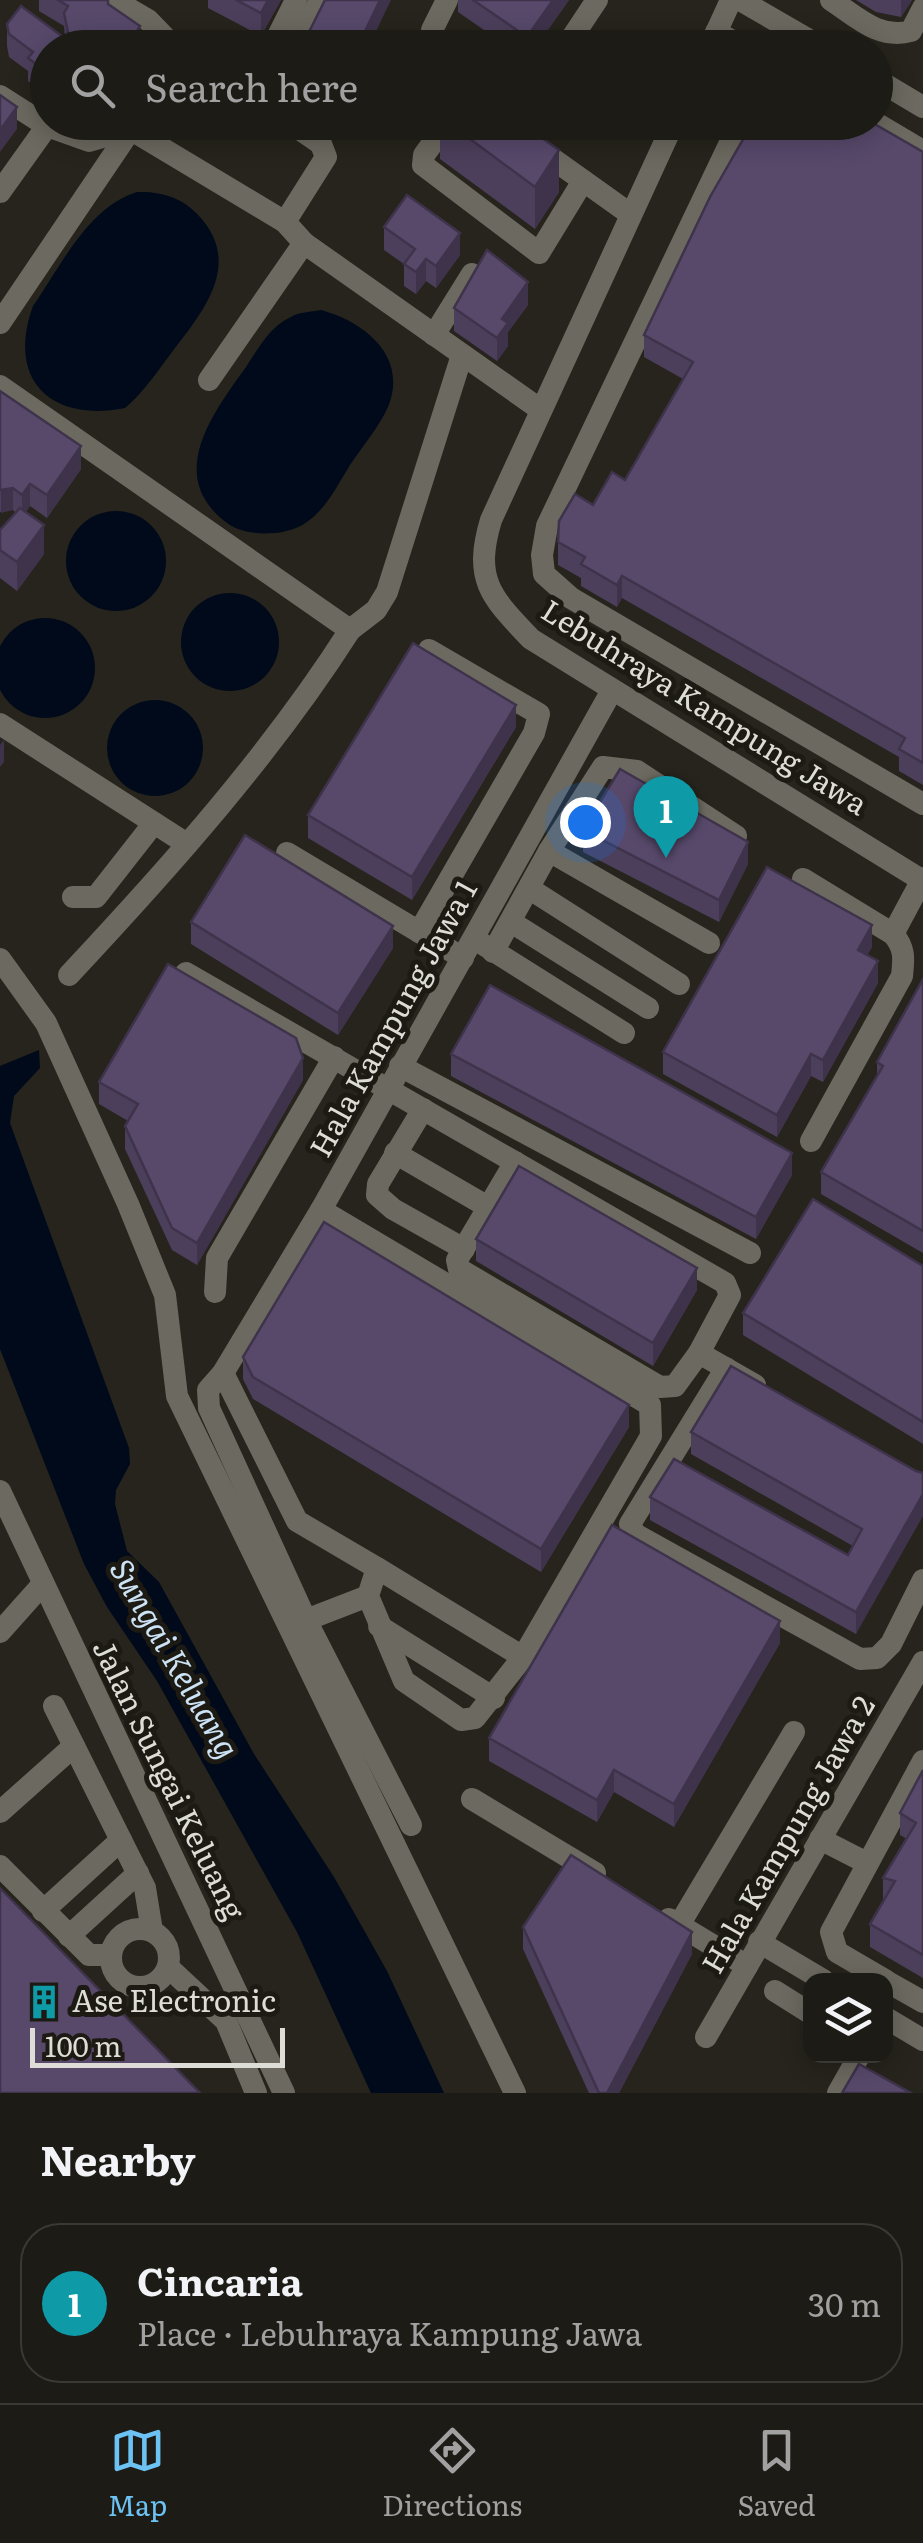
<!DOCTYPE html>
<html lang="en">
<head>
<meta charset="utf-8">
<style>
  body { margin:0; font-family:Literata,serif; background:#292822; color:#f1f3f6 }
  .controls { position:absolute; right:30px; bottom:30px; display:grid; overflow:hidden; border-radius:20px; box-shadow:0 5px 25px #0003 }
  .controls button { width:90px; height:90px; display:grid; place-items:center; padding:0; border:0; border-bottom:2px solid #3a3934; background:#1c1b15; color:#f1f3f6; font:50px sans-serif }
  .scale { position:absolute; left:30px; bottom:25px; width:255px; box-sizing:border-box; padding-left:10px; border:5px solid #dddcd7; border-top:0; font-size:28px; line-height:35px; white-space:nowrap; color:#dddcd7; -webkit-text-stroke:8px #1d1a13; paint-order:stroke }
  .you { position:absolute; left:585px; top:822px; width:35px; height:35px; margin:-25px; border:8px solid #fff; border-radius:50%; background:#1a73e8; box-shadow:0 0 0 15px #1a73e833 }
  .badge { display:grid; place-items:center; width:65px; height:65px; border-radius:50%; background:#6cc2f3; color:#fff; font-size:32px; font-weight:700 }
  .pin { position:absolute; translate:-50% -82px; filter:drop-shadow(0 2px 5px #0008) }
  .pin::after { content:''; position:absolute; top:52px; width:35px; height:30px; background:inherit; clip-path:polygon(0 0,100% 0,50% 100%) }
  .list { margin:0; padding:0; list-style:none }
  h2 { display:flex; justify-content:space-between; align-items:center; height:130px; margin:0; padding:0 40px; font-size:42px }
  h2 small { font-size:32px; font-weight:400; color:#a0a1a0 }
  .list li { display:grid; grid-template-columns:65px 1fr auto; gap:30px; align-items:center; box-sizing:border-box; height:160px; margin:0 20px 20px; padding:0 20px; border:2px solid #3a3934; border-radius:40px }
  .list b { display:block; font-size:38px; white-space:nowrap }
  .list p { margin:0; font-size:32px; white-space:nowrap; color:#a0a1a0 }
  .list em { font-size:32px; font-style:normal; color:#a0a1a0 }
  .icon { flex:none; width:55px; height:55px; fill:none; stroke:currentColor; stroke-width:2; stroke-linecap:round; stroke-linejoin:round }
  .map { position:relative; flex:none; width:923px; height:2093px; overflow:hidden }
  .search { position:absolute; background:#1c1b15; box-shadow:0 5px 25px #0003; left:30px; right:30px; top:30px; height:110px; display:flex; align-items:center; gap:25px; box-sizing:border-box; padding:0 35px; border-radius:55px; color:#a0a1a0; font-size:38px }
  .sheet { height:310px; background:#1c1b15 }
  nav { display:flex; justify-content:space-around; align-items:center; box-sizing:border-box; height:140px; border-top:2px solid #3a3934; background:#1c1b15; font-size:28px; color:#a0a1a0 }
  nav a { display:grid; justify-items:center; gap:5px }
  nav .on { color:#6cc2f3 }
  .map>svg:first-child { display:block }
  .water { fill:#000a1a }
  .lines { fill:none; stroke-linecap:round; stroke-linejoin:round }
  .minor { stroke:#6c6960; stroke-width:22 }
  .wall { fill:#4c3f5c }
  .shaded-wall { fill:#3e334b }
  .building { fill:#58496b; stroke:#3e334b; stroke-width:2.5 }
  .labels { text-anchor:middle; stroke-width:10; stroke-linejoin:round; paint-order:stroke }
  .street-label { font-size:30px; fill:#dddcd7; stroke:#1d1a13 }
  .poi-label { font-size:30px; fill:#dddcd7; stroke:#1d1a13; text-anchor:start }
  .water-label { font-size:32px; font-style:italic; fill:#cce2f5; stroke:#1d1a13 }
</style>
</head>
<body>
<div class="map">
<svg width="923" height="2093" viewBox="0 0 923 2093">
  <rect width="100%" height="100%" fill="#26241c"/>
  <g class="water">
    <path d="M 137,192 C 161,191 184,198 200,217 C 241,263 206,308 175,348 C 159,369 145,391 125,408 C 51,423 6,380 33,306 C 61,266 88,207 137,192 Z"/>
    <path d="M 321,310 C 363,321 409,356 388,407 C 379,427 362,447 350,465 C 337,486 325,511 304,524 C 285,536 249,537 230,525 C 163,479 212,414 246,367 C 258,349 270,326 291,317 C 299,312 311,312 321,310 Z"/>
    <circle cx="116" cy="561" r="50"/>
    <circle cx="230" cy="642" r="49"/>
    <circle cx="45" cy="668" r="50"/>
    <circle cx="155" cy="748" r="48"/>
    <polygon points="39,1050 40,1068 14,1096 10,1123 129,1448 130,1464 116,1490 115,1504 127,1551 159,1582 254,1754 334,1877 387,1971 444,2093 371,2093 297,1932 157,1681 107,1607 84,1564 0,1349 0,1066"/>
  </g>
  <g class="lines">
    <g class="minor">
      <polyline points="114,0 148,20 175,48"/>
      <polyline points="740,0 823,48"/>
      <path d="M 831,0 C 857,17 879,40 911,31 L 923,8"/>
      <polyline points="432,30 447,0"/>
      <polyline points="716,32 745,48"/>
      <polyline points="273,46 296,0"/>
      <polyline points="296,48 320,0"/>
      <polyline points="565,48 597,0"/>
      <polyline points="709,48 731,0"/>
      <polyline points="876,79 923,107"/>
      <polyline points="0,96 47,126 89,141 130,129 285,222 304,243 541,410"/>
      <polyline points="448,122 424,155 423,165 539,253 583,181"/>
      <polyline points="501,122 630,214"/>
      <path d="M 674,122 L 491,520 C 473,580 491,597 531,639 L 923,881"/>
      <polyline points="740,122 547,526 542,555 544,574 571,598 923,804"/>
      <polyline points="874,122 923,151"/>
      <polyline points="0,192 47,126"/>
      <polyline points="285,222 326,157 321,144 289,122"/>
      <polyline points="0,323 133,126"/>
      <polyline points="434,335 472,274"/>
      <polyline points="209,380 304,243"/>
      <polyline points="0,386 350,630 376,610 387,592 462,355"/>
      <polyline points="0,724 187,844"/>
      <polyline points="549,851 709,943"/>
      <polyline points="287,853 463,958"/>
      <path d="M 803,879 L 893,934 C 905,948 904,958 902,976 L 811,1141"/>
      <polyline points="530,889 679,984"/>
      <polyline points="73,897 96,897 154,823"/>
      <polyline points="511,922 648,1008"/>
      <polyline points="419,932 534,733 539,714 429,650"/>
      <polyline points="893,934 923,878"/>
      <polyline points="481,943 624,1033"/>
      <polyline points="493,952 549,851 603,767 637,771 736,836"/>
      <polyline points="0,959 46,1023 128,1204 165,1295 177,1396 515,2093"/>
      <polyline points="186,973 725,1283 730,1295 699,1353"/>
      <path d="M 69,975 C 170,867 271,754 350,630"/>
      <polyline points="400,1066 750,1253"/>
      <polyline points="423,1109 378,1184 377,1195 393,1209 464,1249"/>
      <polyline points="395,1153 488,1207"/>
      <polyline points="515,1162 457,1260 459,1269 660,1387 675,1386 699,1353 755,1385"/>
      <polyline points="215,1292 217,1258 334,1057"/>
      <polyline points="726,1368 630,1524 635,1534 860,1659 877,1658 891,1644 923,1580"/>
      <polyline points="223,1373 297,1521 377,1568 368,1596 404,1681 461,1720 475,1718 523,1657 651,1436 650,1405 321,1210"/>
      <polyline points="0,1491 284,2093"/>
      <polyline points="377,1568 523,1657"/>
      <polyline points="306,1620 368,1596"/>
      <polyline points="379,1626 494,1698"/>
      <polyline points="0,1632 41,1586"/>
      <polyline points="54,1706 145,1888 152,1931"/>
      <polyline points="472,1799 595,1873"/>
      <polyline points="0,1812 74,1746"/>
      <polyline points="411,1825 306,1620 209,1408 208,1390 223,1373 321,1210 611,692"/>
      <polyline points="820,1839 865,1862"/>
      <polyline points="0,1866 89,1955 110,1955"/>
      <polyline points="43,1911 121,1840"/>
      <polyline points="669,1919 747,1966"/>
      <polyline points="679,1925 794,1732"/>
      <circle cx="140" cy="1958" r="29"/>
      <polyline points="69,1936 138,1873"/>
      <polyline points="759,1942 823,1980"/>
      <polyline points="168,1967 226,2021 256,2093"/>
      <polyline points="885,1980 837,1952 831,1932 923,1761"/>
      <polyline points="886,1981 923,2002"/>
      <polyline points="775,1991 810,2013"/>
      <polyline points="886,2018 923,2040"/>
      <polyline points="706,2037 923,1662"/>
      <polyline points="838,2093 859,2056"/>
    </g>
  </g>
  <g class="wall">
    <polygon points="39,0 108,0 108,4 140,48 48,48 48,95 28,81 28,71 9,57 7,46 7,24 65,38 64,26 39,11"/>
    <polygon points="208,0 281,0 261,36 208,8"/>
    <polygon points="458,0 569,0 535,48 510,48 458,12"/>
    <polygon points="856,0 912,0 901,17 876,12"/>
    <polygon points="440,122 519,122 559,192 535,229 440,159"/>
    <polygon points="923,152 923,785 899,771 899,757 622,598 617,607 581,586 581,578 558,565 558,542 593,505 625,480 683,379 644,357 644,335"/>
    <polygon points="384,227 460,255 436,288 426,281 416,294 404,286 404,264 384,250"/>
    <polygon points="528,305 508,332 508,346 497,361 454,331 454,308"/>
    <polygon points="0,391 81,469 47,518 30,506 26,512 44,554 17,591 0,578 0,530 16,513 13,510 0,512"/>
    <polygon points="516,727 412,900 308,838 308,815"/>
    <polygon points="583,830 748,864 719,922 583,852"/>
    <polygon points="191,922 393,948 338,1035 191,944"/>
    <polygon points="872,947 867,955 878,983 823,1082 811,1076 777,1137 663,1074 663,1052"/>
    <polygon points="923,979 923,1253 821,1194 821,1172 877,1076 877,1062"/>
    <polygon points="451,1054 792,1175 756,1239 451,1076"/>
    <polygon points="303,1080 197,1265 172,1250 125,1149 125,1126 128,1121 99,1104 99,1082"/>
    <polygon points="476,1239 697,1290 653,1366 476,1261"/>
    <polygon points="923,1266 923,1444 743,1335 743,1313"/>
    <polygon points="243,1357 629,1427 541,1572 253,1399 243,1379"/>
    <polygon points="691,1432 916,1471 856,1634 650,1520 650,1497 848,1555 853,1546 691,1454"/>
    <polygon points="780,1643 674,1827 614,1792 597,1822 489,1761 489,1738"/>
    <polygon points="923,1770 923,1978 870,1947 870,1924 883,1901 883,1878 907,1839 900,1835 900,1813"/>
    <polygon points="523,1927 692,1954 619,2093 589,2093 523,1949"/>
  </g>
  <g class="shaded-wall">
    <polygon points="268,0 281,0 261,36 261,13"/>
    <polygon points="380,0 391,0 368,48 357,48"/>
    <polygon points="553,0 569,0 535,48 527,48 527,37"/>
    <polygon points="901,0 912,0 901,17"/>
    <polygon points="140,26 140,48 127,48"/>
    <polygon points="17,107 17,129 0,152 0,130"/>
    <polygon points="559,150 559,192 535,229 535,187"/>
    <polygon points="460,233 460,255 436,288 436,266"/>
    <polygon points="426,259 426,281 416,294 416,272"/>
    <polygon points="528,282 528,305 508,332 508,346 497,361 497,338 502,319"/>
    <polygon points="81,446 81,469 47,518 47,495"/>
    <polygon points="30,484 30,506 22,517 22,495"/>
    <polygon points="13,488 13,510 1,513 1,491"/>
    <polygon points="44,525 44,554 17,591 17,562"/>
    <polygon points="622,576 622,598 617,607 617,585"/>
    <polygon points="516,705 516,727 412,900 412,877"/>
    <polygon points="4,740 4,762 0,767 0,745"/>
    <polygon points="748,842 748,864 719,922 719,900"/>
    <polygon points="872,925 872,947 858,972 858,950"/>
    <polygon points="393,926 393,948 338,1035 338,1013"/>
    <polygon points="878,961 878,983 823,1082 823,1060"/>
    <polygon points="811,1054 811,1076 777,1137 777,1115"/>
    <polygon points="303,1058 303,1080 197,1265 197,1243"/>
    <polygon points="792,1153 792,1175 756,1239 756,1217"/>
    <polygon points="697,1268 697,1290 653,1366 653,1343"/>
    <polygon points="629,1405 629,1427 541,1572 541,1549"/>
    <polygon points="923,1494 923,1516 856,1634 856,1612"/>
    <polygon points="780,1621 780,1643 674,1827 674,1804"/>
    <polygon points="614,1770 614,1792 597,1822 597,1800"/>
    <polygon points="692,1932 692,1954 619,2093 607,2093"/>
  </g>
  <g class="building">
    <polygon points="58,0 108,0 108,4 140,26 127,48 48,48 48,73 28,58 33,52 9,34 7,24 21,6 70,42 64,13 68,6"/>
    <polygon points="236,0 268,0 261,13"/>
    <polygon points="325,0 380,0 357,48 293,48 297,40 309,32"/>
    <polygon points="473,0 553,0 527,37"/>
    <polygon points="0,95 17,107 0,130"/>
    <polygon points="447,122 519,122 559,150 535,187"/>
    <polygon points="753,122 871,122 923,152 923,763 899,749 905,738 622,576 617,585 581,564 585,557 558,542 559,521 575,494 593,505 612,472 625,480 693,362 644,335 710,197"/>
    <polygon points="407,195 460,233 436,266 426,259 416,272 404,264 415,249 384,227"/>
    <polygon points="487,250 528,282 502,319 508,323 497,338 454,308"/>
    <polygon points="0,391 81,446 47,495 30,484 22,495 13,488 0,490"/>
    <polygon points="20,508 44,525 17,562 0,550 0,530"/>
    <polygon points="413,643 516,705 412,877 308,815"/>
    <polygon points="620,769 748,842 719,900 583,830"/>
    <polygon points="245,835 393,926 338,1013 191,922"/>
    <polygon points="767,867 872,925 858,950 878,961 823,1060 811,1054 777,1115 663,1052"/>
    <polygon points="168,964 296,1038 303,1058 197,1243 172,1228 125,1126 138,1104 99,1082"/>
    <polygon points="923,979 923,1231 821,1172 883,1066 877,1062"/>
    <polygon points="490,985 792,1153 756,1217 451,1054"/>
    <polygon points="519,1166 697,1268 653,1343 476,1239"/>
    <polygon points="813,1199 923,1266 923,1422 743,1313"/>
    <polygon points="324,1222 629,1405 541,1549 253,1377 243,1357"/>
    <polygon points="731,1366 916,1471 923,1473 923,1494 856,1612 650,1497 674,1459 848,1555 862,1529 691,1432"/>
    <polygon points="612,1525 780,1621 674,1804 614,1770 597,1800 489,1738"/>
    <polygon points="923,1770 923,1955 870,1924 895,1881 883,1878 916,1823 900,1813"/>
    <polygon points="571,1855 692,1932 607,2093 599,2093 523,1927"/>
    <polygon points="0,1888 200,2093 0,2093"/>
    <polygon points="859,2064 911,2093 842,2093"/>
  </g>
  <defs>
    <g id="building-bare" transform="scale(2.7)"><path d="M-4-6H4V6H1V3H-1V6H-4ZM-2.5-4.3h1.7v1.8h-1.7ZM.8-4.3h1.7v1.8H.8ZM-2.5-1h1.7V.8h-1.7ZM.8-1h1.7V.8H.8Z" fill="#0f9aa8" stroke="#1d1a13" stroke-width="2.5" paint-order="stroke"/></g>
  </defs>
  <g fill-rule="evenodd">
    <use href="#building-bare" x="44" y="2002"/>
  </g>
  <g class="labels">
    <g class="street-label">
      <text transform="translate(704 708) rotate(32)" y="10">Lebuhraya Kampung Jawa</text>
      <text transform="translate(394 1019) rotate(-61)" y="10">Hala Kampung Jawa 1</text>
      <text transform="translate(168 1780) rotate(64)" y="10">Jalan Sungai Keluang</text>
      <text transform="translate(789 1835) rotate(-60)" y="10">Hala Kampung Jawa 2</text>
    </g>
    <g class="poi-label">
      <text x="72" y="2012">Ase Electronic</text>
    </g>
    <g class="water-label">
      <text transform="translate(174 1659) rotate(60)" y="11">Sungai Keluang</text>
    </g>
  </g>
</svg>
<div class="controls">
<button><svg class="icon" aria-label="layers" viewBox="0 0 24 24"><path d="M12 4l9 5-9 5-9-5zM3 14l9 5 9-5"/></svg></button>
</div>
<div class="scale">100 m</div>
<div class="you"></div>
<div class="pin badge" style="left:666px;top:858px;background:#0f9aa8">1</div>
<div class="search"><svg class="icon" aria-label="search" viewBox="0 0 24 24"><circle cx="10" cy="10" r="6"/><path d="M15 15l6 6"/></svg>Search here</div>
</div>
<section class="sheet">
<h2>Nearby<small></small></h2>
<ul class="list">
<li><span class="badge" style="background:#0f9aa8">1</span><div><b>Cincaria</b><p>Place · Lebuhraya Kampung Jawa</p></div><em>30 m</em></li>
</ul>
</section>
<nav>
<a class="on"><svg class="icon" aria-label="map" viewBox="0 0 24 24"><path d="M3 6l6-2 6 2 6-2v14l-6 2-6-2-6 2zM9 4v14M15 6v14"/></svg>Map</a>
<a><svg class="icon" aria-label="directions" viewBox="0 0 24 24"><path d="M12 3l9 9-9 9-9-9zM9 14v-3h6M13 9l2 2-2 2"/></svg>Directions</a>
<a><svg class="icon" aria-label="saved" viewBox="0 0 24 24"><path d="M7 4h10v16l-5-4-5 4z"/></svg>Saved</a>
</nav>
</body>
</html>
